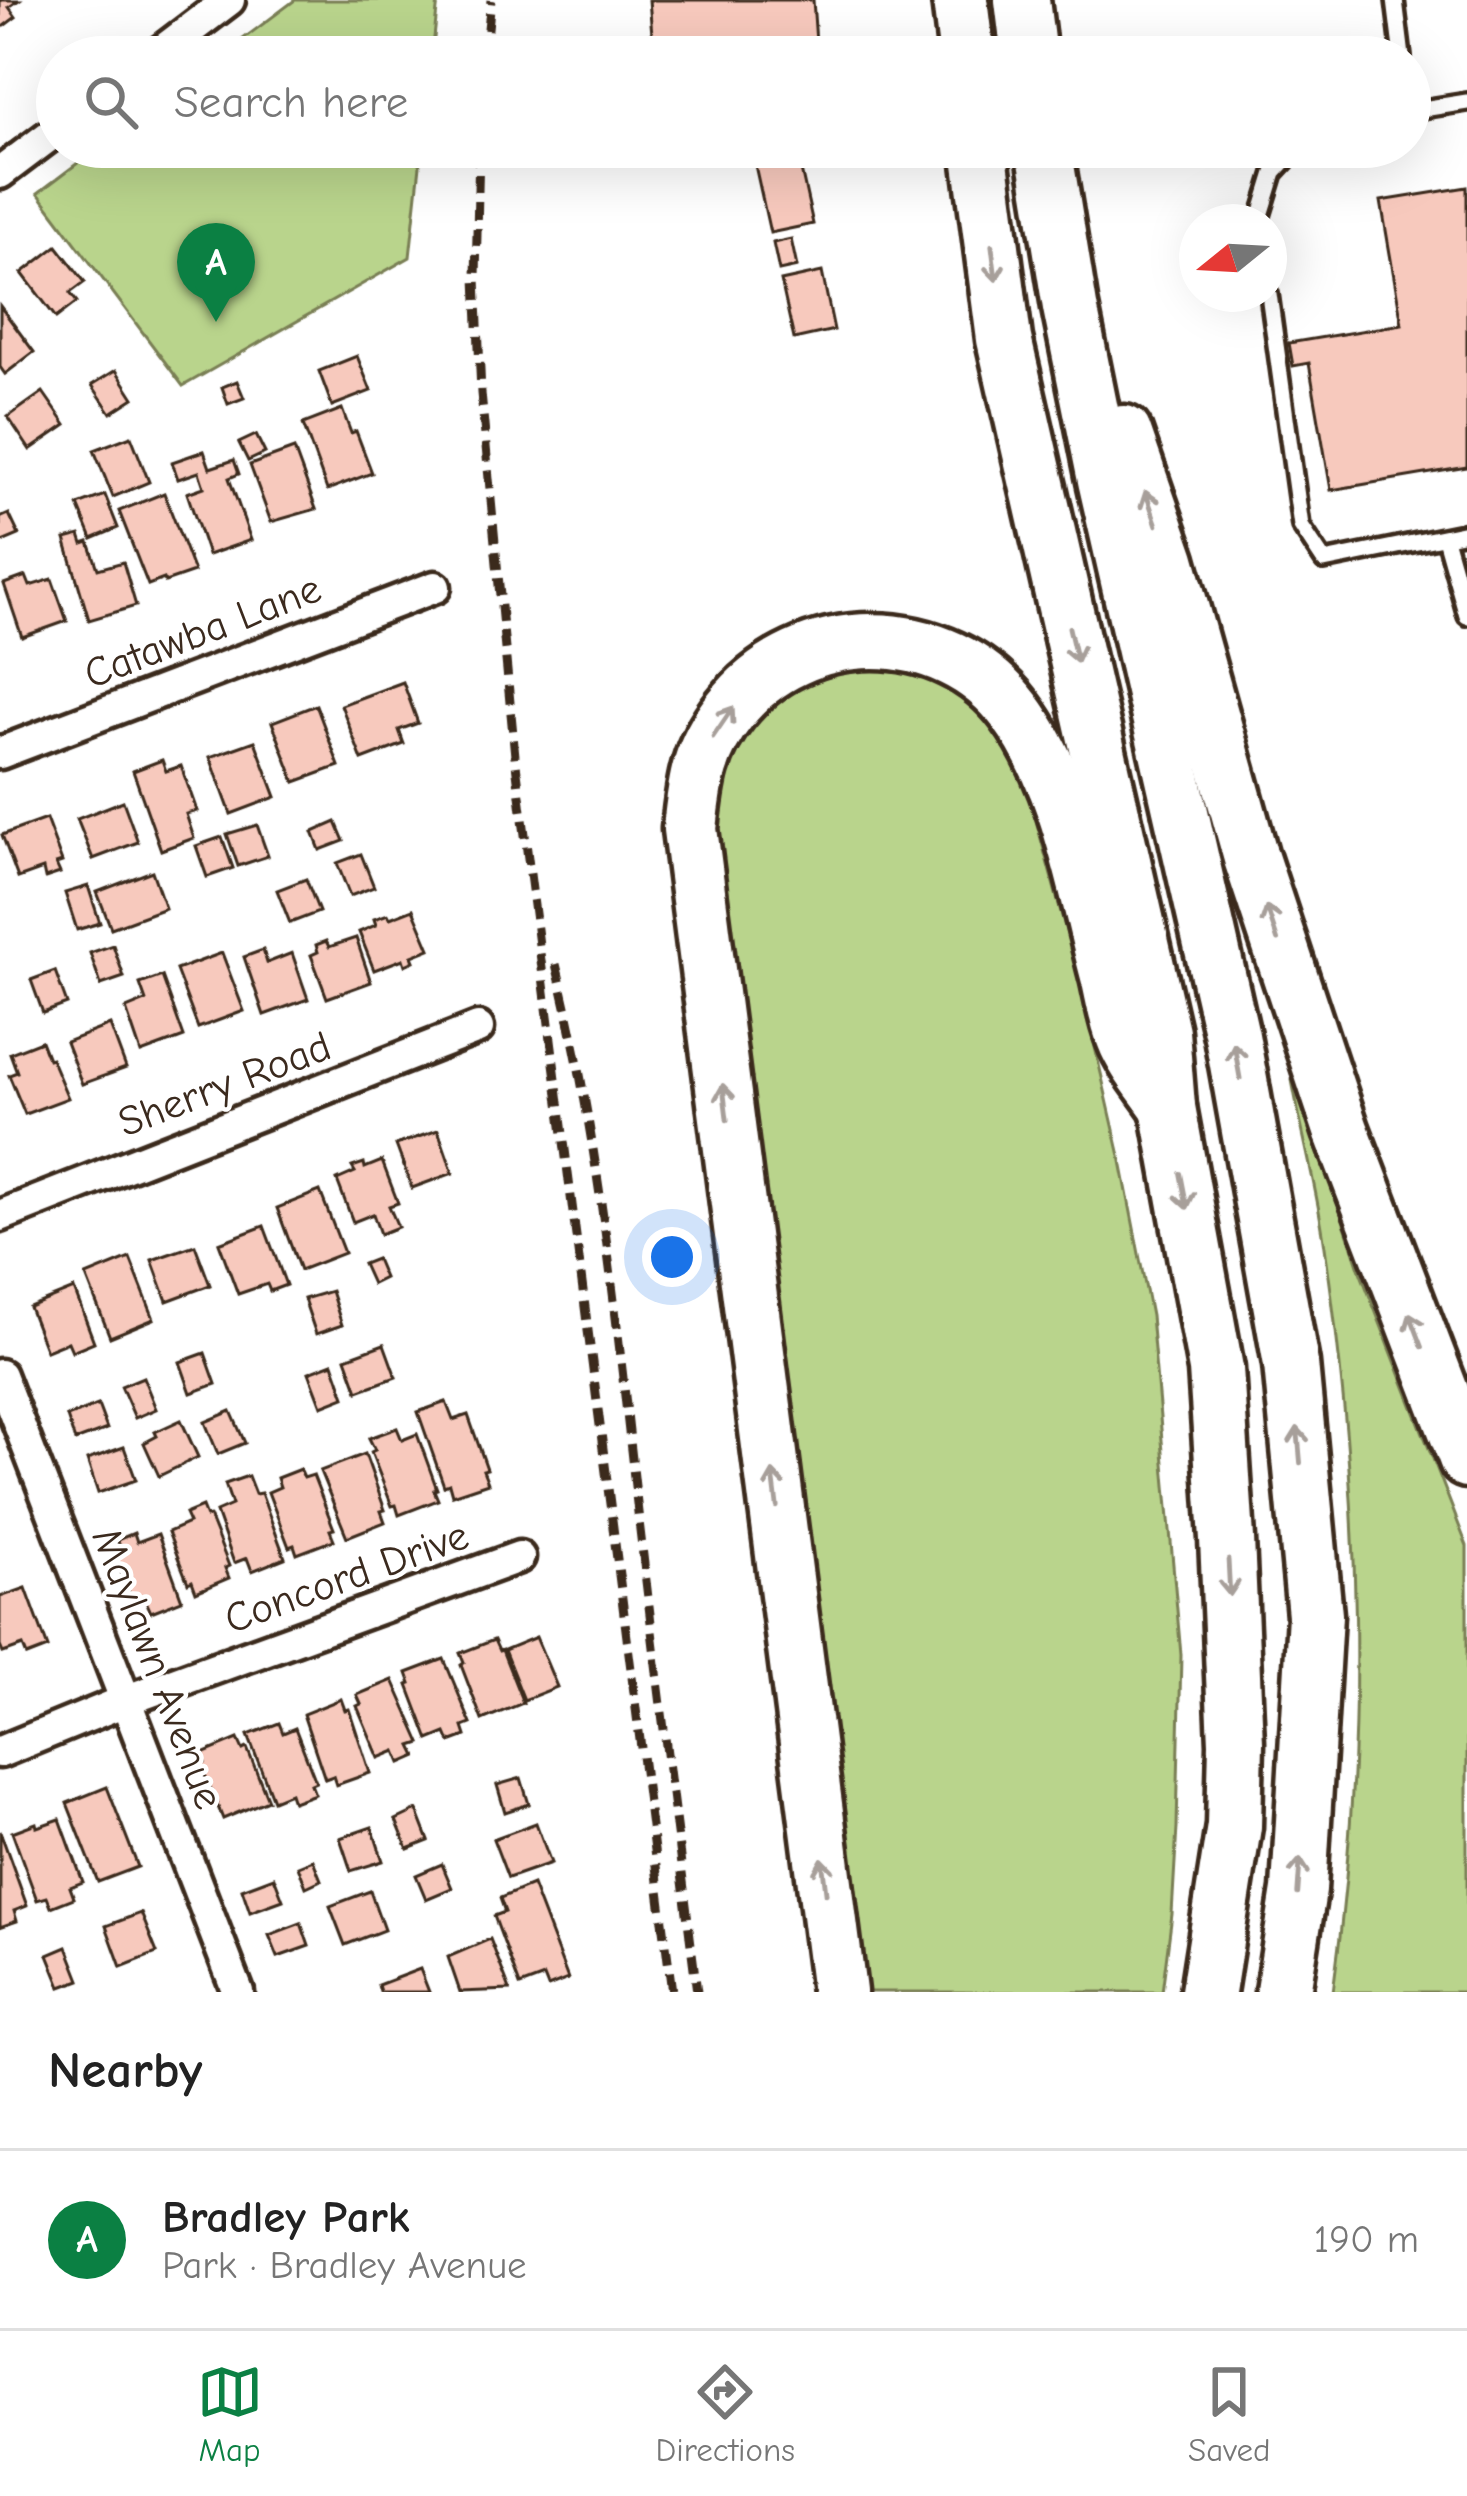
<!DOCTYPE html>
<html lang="en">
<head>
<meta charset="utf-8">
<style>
  body { margin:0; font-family:"Comic Neue",sans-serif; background:#f6f6f6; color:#222 }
  .compass { position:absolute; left:1179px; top:204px; width:108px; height:108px; border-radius:50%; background:#fff; box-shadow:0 12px 48px #0002; rotate:252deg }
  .you { position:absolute; left:672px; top:1257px; width:42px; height:42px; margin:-30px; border:9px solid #fff; border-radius:50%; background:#1a73e8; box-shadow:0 0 0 18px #1a73e833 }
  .badge { display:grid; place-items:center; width:78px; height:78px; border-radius:50%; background:#0b8043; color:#fff; font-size:39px; font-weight:700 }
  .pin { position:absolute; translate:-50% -99px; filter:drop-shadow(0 3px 6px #0008) }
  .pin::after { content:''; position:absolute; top:63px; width:42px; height:36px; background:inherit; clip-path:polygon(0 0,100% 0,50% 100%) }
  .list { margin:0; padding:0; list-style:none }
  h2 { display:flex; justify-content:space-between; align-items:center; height:156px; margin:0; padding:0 48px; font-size:51px }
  h2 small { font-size:39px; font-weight:400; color:#767676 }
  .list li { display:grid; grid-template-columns:78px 1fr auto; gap:36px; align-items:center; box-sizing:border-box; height:180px; padding:0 48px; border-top:3px solid #e0e0e0 }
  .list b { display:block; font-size:45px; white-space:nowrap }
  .list p { margin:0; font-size:39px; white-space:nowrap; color:#767676 }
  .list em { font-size:39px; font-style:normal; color:#767676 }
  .icon { flex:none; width:66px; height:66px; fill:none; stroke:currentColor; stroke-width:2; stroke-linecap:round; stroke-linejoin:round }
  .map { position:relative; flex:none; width:1467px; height:1992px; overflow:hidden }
  .search { position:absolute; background:#fff; box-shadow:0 12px 48px #0002; left:36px; right:36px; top:36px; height:132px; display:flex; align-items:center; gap:30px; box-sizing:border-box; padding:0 42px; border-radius:66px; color:#767676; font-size:45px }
  .sheet { height:336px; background:#fff }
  nav { display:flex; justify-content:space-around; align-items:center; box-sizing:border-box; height:168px; border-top:3px solid #e0e0e0; background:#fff; font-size:33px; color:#767676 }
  nav a { display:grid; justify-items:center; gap:6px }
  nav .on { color:#0b8043 }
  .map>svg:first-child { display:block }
  .green { fill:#b9d48c; stroke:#7a7f55; stroke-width:3 }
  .building { fill:#f7c9bd; stroke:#3b2a1e; stroke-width:3 }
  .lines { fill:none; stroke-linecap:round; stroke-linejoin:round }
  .service-casing { stroke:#3b2a1e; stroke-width:24 }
  .minor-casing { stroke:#3b2a1e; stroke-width:39 }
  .motorway-casing { stroke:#3b2a1e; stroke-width:63 }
  .service { stroke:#fff; stroke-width:15 }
  .minor { stroke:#fff; stroke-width:30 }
  .motorway { stroke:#fff; stroke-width:54 }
  .rail { stroke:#3b2a1e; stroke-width:9; stroke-dasharray:18 9; stroke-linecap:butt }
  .oneway { stroke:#a79f9a }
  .labels { text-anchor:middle; stroke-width:9; stroke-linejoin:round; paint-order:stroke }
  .street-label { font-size:42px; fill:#3b2a1e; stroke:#fff }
</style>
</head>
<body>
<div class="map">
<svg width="1467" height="1992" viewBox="0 0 1467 1992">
  <rect width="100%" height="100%" fill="#fff"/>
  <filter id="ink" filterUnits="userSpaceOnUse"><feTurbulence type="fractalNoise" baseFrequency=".00833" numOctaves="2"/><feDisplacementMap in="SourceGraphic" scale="24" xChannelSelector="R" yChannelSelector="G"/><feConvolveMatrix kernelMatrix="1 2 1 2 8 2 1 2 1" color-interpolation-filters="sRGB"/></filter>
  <g filter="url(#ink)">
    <g class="green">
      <polygon points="295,0 438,0 432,57 219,57"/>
      <polygon points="99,147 422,147 410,257 183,386 38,193"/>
      <polygon points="842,662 941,671 1014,740 1080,982 1120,1156 1151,1316 1181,1655 1177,1827 1172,1914 1162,1992 856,1992 711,791 761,704"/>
      <path d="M 1296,1078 L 1361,1274 L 1467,1546 L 1467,1992 L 1333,1992 C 1368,1739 1361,1493 1324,1240 C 1316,1186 1302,1134 1292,1080 Z"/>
    </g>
    <g class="building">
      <polygon points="0,0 19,0 9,7 16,17 0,29"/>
      <polygon points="649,0 813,0 817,57 654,57"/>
      <polygon points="751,147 796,147 813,224 770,233"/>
      <polygon points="1467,187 1467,467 1331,490 1309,363 1293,366 1289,343 1402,324 1381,201"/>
      <polygon points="791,239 797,267 779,271 773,243"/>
      <polygon points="57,246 85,282 70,293 77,302 56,318 22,273"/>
      <polygon points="822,272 834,330 794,339 781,281"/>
      <polygon points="0,306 34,352 5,374 0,367"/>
      <polygon points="357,356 371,391 332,406 319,371"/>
      <polygon points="116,370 134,398 111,413 92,385"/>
      <polygon points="237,381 244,398 228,404 222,387"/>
      <polygon points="43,392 66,425 30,450 8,417"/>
      <polygon points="342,409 351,433 356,431 372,473 327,490 303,424"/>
      <polygon points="256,435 265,453 248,461 239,443"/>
      <polygon points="131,436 149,482 113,497 94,450"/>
      <polygon points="294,449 316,509 271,522 250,465"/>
      <polygon points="204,451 210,468 234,460 239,474 229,478 251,540 208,555 187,493 204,487 199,472 178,479 172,462"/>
      <polygon points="164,493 194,572 165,582 164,579 148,585 119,511"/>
      <polygon points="105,495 118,528 92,539 78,505"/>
      <polygon points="9,514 19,535 0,543 0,518"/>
      <polygon points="80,535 83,544 89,542 98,569 123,562 136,606 89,620 65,539"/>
      <polygon points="26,576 30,586 52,579 67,621 22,637 4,584"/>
      <polygon points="403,682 418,723 399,730 404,744 362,760 341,705"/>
      <polygon points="316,705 339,766 295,782 272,722"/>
      <polygon points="255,741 276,797 231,814 210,757"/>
      <polygon points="162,760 166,771 181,766 197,811 186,814 194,838 161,850 133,771"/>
      <polygon points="123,801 138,842 93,859 77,819"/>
      <polygon points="46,819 62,862 56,864 60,873 45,878 43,869 18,878 2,835"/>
      <polygon points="336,822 344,841 320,850 313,832"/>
      <polygon points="257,825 268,856 238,866 227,834"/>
      <polygon points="222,837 233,868 207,877 196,846"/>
      <polygon points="361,854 374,887 350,896 337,863"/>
      <polygon points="152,871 165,908 111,928 97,892"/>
      <polygon points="306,879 319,912 290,923 277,890"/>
      <polygon points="88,886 100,923 77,930 65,893"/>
      <polygon points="413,909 430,949 412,956 414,961 405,965 403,959 374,970 359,932 376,925 374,919 388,914 390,918"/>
      <polygon points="356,938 371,982 327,998 311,955 318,952 316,945 326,941 329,947"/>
      <polygon points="113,945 124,977 101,985 90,953"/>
      <polygon points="263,950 267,963 292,953 308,999 264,1015 244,957"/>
      <polygon points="222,953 244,1011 198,1028 176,970"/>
      <polygon points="55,971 67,1004 43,1013 31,980"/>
      <polygon points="162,976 184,1037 141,1053 126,1009 146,1001 140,984"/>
      <polygon points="110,1025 126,1068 82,1084 66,1042"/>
      <polygon points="41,1041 48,1059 51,1058 68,1098 25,1114 9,1075 17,1072 10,1053"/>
      <polygon points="438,1130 453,1173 412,1188 396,1145"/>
      <polygon points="382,1161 398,1203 389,1206 398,1227 380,1234 373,1214 353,1222 337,1180 355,1172 352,1167 364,1163 365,1168"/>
      <polygon points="320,1191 344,1253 300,1270 277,1208"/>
      <polygon points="264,1226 286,1285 270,1291 267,1284 238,1294 219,1243"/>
      <polygon points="195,1245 210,1285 167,1301 152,1260"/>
      <polygon points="130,1258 154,1319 110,1337 86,1276"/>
      <polygon points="376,1259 384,1278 372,1284 363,1264"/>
      <polygon points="74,1289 94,1342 72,1351 68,1342 46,1351 29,1307"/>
      <polygon points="331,1291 342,1325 316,1334 304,1299"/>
      <polygon points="384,1344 396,1377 358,1391 346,1358"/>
      <polygon points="205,1353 216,1384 191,1393 180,1362"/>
      <polygon points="333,1363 345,1397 322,1406 309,1372"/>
      <polygon points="143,1377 156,1409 135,1418 121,1386"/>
      <polygon points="446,1402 453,1420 468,1415 487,1469 483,1470 488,1483 452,1495 449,1484 444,1486 418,1412"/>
      <polygon points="98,1405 107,1429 75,1441 67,1417"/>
      <polygon points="231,1411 245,1443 218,1454 205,1422"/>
      <polygon points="181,1420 198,1457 159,1476 144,1443 157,1436 155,1432"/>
      <polygon points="397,1428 402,1440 417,1434 437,1489 434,1490 438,1500 399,1515 396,1505 392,1506 371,1452 375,1450 369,1438"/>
      <polygon points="124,1447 136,1480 98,1493 87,1460"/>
      <polygon points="365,1454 385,1510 381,1511 385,1522 347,1537 320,1471"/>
      <polygon points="300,1469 304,1478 313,1475 334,1529 330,1530 334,1540 297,1554 294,1545 289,1547 268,1492 280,1487 277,1478"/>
      <polygon points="248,1476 255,1494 261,1493 285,1558 252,1571 247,1558 234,1563 216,1512 232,1505 225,1484"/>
      <polygon points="202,1507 206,1517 209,1516 229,1566 225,1568 229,1578 196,1592 192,1581 188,1583 168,1532 189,1523 185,1514"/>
      <polygon points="134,1533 137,1542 158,1534 182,1600 151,1612 146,1601 134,1605 113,1551 121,1548 117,1540"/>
      <polygon points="26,1588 48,1648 27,1656 23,1646 3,1653 0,1646 0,1597"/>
      <polygon points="536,1637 557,1687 524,1700 504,1650"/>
      <polygon points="494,1640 499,1651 502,1650 523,1703 482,1720 461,1665 464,1663 460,1653"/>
      <polygon points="444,1659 471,1724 463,1727 466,1736 450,1742 446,1733 429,1740 408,1685 411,1684 407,1673"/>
      <polygon points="393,1680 421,1743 412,1746 417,1756 401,1763 396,1751 379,1758 357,1706 361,1704 357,1695"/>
      <polygon points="341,1699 345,1710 349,1709 370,1773 336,1785 333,1776 325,1779 303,1714"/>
      <polygon points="279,1723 283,1733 295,1728 316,1782 311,1784 315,1794 293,1802 290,1793 273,1800 248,1735"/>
      <polygon points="238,1739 243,1750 247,1748 268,1800 223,1819 201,1765 205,1763 202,1754"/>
      <polygon points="521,1778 529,1804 505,1812 497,1785"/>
      <polygon points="107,1787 138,1867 98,1882 67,1803"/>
      <polygon points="417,1810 429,1841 408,1849 396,1820"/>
      <polygon points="60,1819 83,1882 70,1887 74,1898 51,1907 47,1897 37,1900 12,1832 36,1823 37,1827"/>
      <polygon points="536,1823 551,1863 508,1878 493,1839"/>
      <polygon points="372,1827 383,1861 351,1871 340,1838"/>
      <polygon points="0,1831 27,1906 14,1911 17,1921 0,1927"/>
      <polygon points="313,1860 321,1880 306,1887 298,1866"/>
      <polygon points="442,1864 452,1888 426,1899 416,1875"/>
      <polygon points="274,1877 283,1900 250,1912 242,1889"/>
      <polygon points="532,1885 568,1979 548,1987 544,1977 520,1986 494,1916 505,1912 500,1898"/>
      <polygon points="370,1891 384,1930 345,1945 330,1906"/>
      <polygon points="141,1913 157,1953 121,1967 106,1926"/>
      <polygon points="301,1923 309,1946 278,1957 269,1935"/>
      <polygon points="490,1939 510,1990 460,1992 448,1957"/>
      <polygon points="67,1947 80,1980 61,1987 48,1955"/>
      <polygon points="420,1969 429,1992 380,1992 378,1985"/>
    </g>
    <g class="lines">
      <g class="service-casing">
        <g id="service">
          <polyline points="1395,0 1402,57"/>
          <polyline points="1410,111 1467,102"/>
          <polyline points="1259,222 1274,173 1298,147"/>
          <polyline points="1269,294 1301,526 1324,561 1467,532"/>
          <polyline points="1445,538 1467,616"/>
        </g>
      </g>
      <g class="minor-casing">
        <g id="minor">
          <polyline points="154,57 229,0"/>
          <polyline points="0,173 57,130"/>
          <polyline points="0,753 435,587"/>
          <polyline points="0,1216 478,1028"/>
          <polyline points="0,1375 238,1992"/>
          <polyline points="0,1752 127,1700 519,1557"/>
        </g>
      </g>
      <g class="motorway-casing">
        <g id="motorway">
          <polyline points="960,0 967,57"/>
          <polyline points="1022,0 1029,57"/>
          <polyline points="979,147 1004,339 1162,1032 1168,1107 1216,1369 1227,1539 1236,1743 1234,1826 1208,1992"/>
          <polyline points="1044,147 1070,307 1105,480 1232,1036 1291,1364 1315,1615 1299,1890 1283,1992"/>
          <polyline points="1124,433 1168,560 1251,858 1341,1130 1467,1460"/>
          <path d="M 839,1992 L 690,829 C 695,781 699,749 730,710 C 802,618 945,618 1015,711 C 1069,783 1085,890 1108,976 C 1113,997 1116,1019 1124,1038 C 1133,1062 1154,1086 1168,1107"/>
        </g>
      </g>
      <use href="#service" class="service"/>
      <use href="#minor" class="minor"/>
      <use href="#motorway" class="motorway"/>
      <g class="rail">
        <polyline points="485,57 491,0"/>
        <polyline points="479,147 476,278 481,393 515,756 672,1992"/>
        <path d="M 556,964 C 599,1138 616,1317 636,1495 C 655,1661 676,1826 697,1992"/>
      </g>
    </g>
    <defs><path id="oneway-shaft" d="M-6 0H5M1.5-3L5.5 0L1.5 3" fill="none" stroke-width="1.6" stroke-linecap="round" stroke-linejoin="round" transform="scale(3)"/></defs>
    <g class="oneway">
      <use href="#oneway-shaft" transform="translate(994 263) rotate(83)"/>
      <use href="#oneway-shaft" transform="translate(1151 508) rotate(-109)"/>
      <use href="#oneway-shaft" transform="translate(1073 645) rotate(77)"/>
      <use href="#oneway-shaft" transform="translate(723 722) rotate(-56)"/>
      <use href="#oneway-shaft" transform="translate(1272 923) rotate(-108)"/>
      <use href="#oneway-shaft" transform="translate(1237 1061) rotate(-100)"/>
      <use href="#oneway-shaft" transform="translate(725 1102) rotate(-97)"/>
      <use href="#oneway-shaft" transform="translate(1184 1191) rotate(79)"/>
      <use href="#oneway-shaft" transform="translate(1416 1330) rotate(-111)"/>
      <use href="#oneway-shaft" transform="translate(1299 1445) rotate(-95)"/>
      <use href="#oneway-shaft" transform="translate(775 1489) rotate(-97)"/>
      <use href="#oneway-shaft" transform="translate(1229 1578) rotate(87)"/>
      <use href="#oneway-shaft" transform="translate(824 1876) rotate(-97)"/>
      <use href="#oneway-shaft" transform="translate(1299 1876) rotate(-86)"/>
    </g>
  </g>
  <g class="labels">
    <g class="street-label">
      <text transform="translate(202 630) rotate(-21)" y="15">Catawba Lane</text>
      <text transform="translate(224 1083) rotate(-21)" y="15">Sherry Road</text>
      <text transform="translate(346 1576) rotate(-20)" y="15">Concord Drive</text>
      <text transform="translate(159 1668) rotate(69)" y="15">Maylawn Avenue</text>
    </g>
  </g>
</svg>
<svg class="compass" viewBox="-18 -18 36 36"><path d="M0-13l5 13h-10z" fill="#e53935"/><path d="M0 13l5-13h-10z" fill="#767676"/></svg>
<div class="you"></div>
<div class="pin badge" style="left:216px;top:322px">A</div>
<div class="search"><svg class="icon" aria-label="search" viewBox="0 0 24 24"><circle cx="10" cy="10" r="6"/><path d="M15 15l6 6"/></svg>Search here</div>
</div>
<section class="sheet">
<h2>Nearby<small></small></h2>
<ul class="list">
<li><span class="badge">A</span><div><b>Bradley Park</b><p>Park · Bradley Avenue</p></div><em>190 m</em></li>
</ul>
</section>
<nav>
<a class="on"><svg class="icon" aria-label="map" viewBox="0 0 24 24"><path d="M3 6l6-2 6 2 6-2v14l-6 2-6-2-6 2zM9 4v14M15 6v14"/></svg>Map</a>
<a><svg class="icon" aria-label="directions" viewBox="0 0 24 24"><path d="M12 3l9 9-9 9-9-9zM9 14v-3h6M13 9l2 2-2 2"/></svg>Directions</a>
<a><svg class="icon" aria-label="saved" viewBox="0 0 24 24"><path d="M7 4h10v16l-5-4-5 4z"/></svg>Saved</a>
</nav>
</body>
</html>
